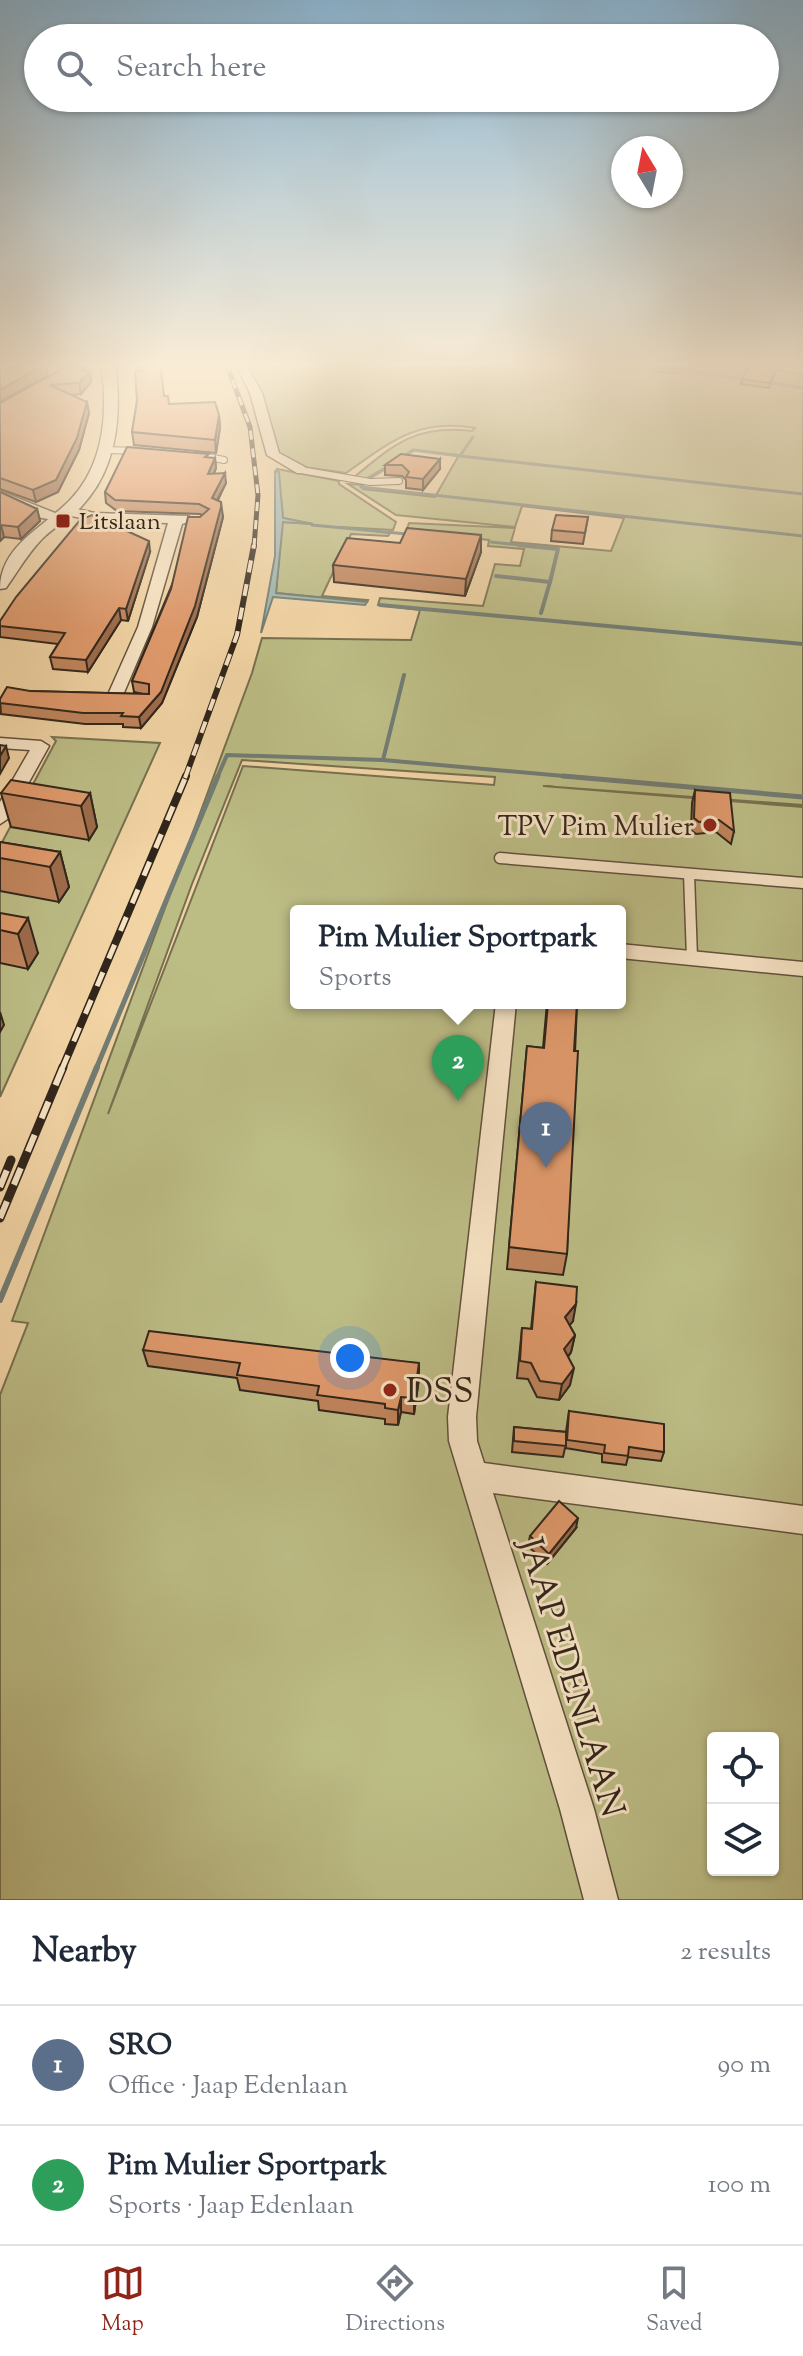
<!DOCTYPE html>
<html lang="en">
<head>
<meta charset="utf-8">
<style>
  body { margin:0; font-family:"Sorts Mill Goudy",serif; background:#f6f6f7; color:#1f2937 }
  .controls { position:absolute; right:24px; bottom:24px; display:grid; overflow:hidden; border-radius:8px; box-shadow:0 2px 6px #0004 }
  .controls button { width:72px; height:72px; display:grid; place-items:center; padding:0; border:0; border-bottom:2px solid #e0e1e3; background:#fff; color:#1f2937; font:40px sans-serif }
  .compass { position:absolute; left:611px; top:136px; width:72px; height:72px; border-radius:50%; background:#fff; box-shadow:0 2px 6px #0004; rotate:350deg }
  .you { position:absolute; left:350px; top:1358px; width:28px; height:28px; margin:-20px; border:6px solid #fff; border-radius:50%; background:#1a73e8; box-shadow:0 0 0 12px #1a73e833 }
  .badge { display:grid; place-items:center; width:52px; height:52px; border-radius:50%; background:#8f2418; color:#fff; font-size:26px; font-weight:700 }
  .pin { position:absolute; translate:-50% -66px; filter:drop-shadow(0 2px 4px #0008) }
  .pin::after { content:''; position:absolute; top:42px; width:28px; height:24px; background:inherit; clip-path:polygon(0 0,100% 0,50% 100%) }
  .popup { position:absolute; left:290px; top:905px; width:336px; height:104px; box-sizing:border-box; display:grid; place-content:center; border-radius:8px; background:#fff; filter:drop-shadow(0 2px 6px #0005); font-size:26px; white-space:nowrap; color:#747a83 }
  .popup b { font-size:30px; color:#1f2937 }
  .popup::after { content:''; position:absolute; left:50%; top:100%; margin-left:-16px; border:16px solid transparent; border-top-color:#fff }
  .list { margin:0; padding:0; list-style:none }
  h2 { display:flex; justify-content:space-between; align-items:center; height:104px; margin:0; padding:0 32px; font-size:34px }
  h2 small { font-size:26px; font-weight:400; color:#747a83 }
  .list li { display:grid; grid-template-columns:52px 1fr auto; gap:24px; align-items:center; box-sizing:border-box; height:120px; padding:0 32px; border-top:2px solid #e0e1e3 }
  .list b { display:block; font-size:30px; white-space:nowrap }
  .list p { margin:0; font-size:26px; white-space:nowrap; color:#747a83 }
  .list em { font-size:26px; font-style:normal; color:#747a83 }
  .icon { flex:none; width:44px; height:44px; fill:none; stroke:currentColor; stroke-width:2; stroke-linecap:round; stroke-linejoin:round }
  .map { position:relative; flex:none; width:803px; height:1900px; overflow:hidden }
  .search { position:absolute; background:#fff; box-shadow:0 2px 6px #0004; left:24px; right:24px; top:24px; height:88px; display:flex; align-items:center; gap:20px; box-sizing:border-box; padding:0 28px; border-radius:44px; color:#747a83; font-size:30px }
  .sheet { height:344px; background:#fff }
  nav { display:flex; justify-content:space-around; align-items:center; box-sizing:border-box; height:112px; border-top:2px solid #e0e1e3; background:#fff; font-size:22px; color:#747a83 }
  nav a { display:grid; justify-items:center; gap:4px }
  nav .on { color:#8f2418 }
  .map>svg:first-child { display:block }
  .green { fill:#bcbc85; stroke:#767050; stroke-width:2; fill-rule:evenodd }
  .water { fill:#9eb6b0; stroke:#727c74; stroke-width:2 }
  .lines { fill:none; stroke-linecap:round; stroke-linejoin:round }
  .stream-far3 { stroke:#727c74; stroke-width:3 }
  .stream-far2 { stroke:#727c74; stroke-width:4 }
  .stream-far1 { stroke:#727c74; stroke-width:5 }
  .stream { stroke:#727c74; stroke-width:6 }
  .service-far1-casing { stroke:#60513d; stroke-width:8 }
  .service-casing { stroke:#60513d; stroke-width:13 }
  .minor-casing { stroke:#60513d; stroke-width:3 }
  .tertiary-casing { stroke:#60513d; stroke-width:3 }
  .service-far1 { stroke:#f7e3c4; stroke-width:6 }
  .service { stroke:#f7e3c4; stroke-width:10 }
  .minor { fill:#f7e3c4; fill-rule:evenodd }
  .tertiary { fill:#f7e3c4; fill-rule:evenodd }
  .rail-far3-casing { stroke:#30251a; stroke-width:5 }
  .rail-far2-casing { stroke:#30251a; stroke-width:6 }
  .rail-far1-casing { stroke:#30251a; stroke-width:8 }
  .rail-casing { stroke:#30251a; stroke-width:9 }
  .rail-far3 { stroke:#f7e3c4; stroke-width:3; stroke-dasharray:9; stroke-linecap:butt }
  .rail-far2 { stroke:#f7e3c4; stroke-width:4; stroke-dasharray:12; stroke-linecap:butt }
  .rail-far1 { stroke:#f7e3c4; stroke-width:5; stroke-dasharray:15; stroke-linecap:butt }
  .rail { stroke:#f7e3c4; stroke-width:6; stroke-dasharray:18; stroke-linecap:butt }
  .wall { fill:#c0845c; stroke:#30251a; stroke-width:2 }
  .shaded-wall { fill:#9c6b4b; stroke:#30251a; stroke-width:2 }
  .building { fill:#df996b; stroke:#30251a; stroke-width:2 }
  .poi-dot { fill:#8f2418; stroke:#f7e3c4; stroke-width:3 }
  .labels { text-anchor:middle; stroke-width:6; stroke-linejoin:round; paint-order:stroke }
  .far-poi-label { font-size:24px; fill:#30251a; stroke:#f7e3c4; text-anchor:start }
  .poi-label { font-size:28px; fill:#30251a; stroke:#f7e3c4; text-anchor:end }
  .near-poi-label { font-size:34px; fill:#30251a; stroke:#f7e3c4; text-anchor:start }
  .near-street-label { font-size:34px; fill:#30251a; stroke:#f7e3c4 }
</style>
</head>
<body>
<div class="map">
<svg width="803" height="1900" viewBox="0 0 803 1900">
  <rect width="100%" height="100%" fill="#f2d4a5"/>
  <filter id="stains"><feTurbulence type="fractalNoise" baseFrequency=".0025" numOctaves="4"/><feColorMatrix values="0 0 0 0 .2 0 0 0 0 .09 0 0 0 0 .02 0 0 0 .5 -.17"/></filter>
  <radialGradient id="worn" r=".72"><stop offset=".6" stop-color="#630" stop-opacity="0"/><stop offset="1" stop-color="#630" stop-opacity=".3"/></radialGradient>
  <g class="green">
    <path d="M 244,363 L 724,363 L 803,374 L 803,805 L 543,786 L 803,807 L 803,1900 L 0,1900 L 0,1395 L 28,1323 L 12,1321 L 252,673 L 262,638 L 411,640 L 420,610 L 378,605 L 380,598 L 483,606 L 495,564 L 520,566 L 524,549 L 488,546 L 489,540 L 406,532 L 409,523 L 515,528 L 511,542 L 611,551 L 624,518 L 522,506 L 515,527 L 396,515 L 348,484 L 363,485 L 363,489 L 435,497 L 459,455 L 415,450 L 364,480 L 353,478 C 394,444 417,424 472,431 L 475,428 C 418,418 390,442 346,473 L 290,465 L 277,456 L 258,390 ZM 242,760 L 495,777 L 494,785 L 243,766 L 108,1114 L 192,884 ZM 296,911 L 620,911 L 620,1003 L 296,1003 ZM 713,1738 L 773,1738 L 773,1870 L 713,1870 Z"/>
    <polygon points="277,469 339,481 339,484 396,522 393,530 340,527 390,533 388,536 351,534 322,596 368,600 367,602 276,593 282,522 313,524 283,518"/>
    <polygon points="52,737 160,743 0,1097 0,846 56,741"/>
  </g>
  <polygon class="water" points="275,471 279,472 283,518 313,524 283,522 276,593 367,602 365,605 273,597 261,633 275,556"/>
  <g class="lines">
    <g class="stream-far3">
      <polyline points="630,363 661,367"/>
      <polyline points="675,369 748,380"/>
      <polyline points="766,382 803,388"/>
      <polyline points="460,456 803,494"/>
      <polyline points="403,457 413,450 460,456 473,437"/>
      <polyline points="370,478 388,467"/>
      <polyline points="363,485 361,487 803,536"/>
      <polyline points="312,525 407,534"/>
      <polyline points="491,542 538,547"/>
    </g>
    <g class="stream-far2">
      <polyline points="519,545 558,549 550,582"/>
      <polyline points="496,576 550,582 541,613"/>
      <polyline points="380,605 803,644"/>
      <polyline points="404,675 383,760 586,778"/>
      <polyline points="217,778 227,755 383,760"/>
    </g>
    <g class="stream-far1">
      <polyline points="563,776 803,797"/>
      <polyline points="96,1069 218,776"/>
    </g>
    <polyline class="stream" points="0,1300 97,1067"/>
    <g class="service-far1-casing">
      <g id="service-far1">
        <polyline points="105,450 139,451"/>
        <polyline points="203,456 224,460"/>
        <polyline points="301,470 370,482 399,481"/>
      </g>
    </g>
    <g class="service-casing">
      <g id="service">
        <polyline points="500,858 803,883"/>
        <polyline points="689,874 692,958"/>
      </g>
    </g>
    <g class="minor-casing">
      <g id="minor">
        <polygon points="73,363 90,363 78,366"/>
        <polygon points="235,363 245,363 262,393 279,453 305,467 305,473 297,473 267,455 250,393"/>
        <polygon points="0,491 65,517 58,521 32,516 0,500"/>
        <polygon points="67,507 95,513 188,516 195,520 182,524 152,627 120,702 108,702 106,699 138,627 168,523 95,521 62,514 60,511"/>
        <polygon points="0,738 41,741 49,746 9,818 0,824 0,802 30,750 0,748"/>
        <polygon points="620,944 803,962 803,976 620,958"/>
        <polygon points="496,1003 516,1003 476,1417 477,1441 484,1463 803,1506 803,1534 493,1493 594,1809 618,1900 584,1900 560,1809 449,1441 448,1417"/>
      </g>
    </g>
    <g class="tertiary-casing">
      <path id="tertiary" d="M 101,363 L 115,363 C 122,414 118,468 81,507 C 69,519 54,527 43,538 C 28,553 18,571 6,588 L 0,589 C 0,545 45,527 71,499 C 105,463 108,410 101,363 Z"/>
    </g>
    <use href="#service-far1" class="service-far1"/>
    <use href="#service" class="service"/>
    <use href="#minor" class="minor"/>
    <use href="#tertiary" class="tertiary"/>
    <g class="rail-far3-casing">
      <polyline id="rail-far3" points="226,363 250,427 258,495 254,547"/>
    </g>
    <g class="rail-far2-casing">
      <polyline id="rail-far2" points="185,778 237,635 254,545"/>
    </g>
    <g class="rail-far1-casing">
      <polyline id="rail-far1" points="62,1069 186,776"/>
    </g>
    <g class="rail-casing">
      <g id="rail">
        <polyline points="0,1187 11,1160"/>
        <polyline points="0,1218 63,1067"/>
      </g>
    </g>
    <use href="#rail-far3" class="rail-far3"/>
    <use href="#rail-far2" class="rail-far2"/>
    <use href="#rail-far1" class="rail-far1"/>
    <use href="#rail" class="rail"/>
  </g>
  <g class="wall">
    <polygon points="135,363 164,363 160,365 164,396 169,404 219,415 220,428 216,453 134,445 132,432 137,401 139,371"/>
    <polygon points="683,363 677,373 654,372 654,367"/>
    <polygon points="778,366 769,388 741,384 742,379"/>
    <polygon points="88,371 90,371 91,382 81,394 71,395 89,413 79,450 58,492 36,502 0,489 0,403"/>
    <polygon points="401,454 440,469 423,490 406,488 406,480 402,476 385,475 385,465"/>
    <polygon points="209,458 215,458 216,468 214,474 226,483 218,500 223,517 197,617 162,703 141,728 123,727 123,724 85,724 1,714 0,699 30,691 143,694 134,692 132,681 200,517 202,515 200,514 117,511 106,503 105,492"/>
    <polygon points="0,492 37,509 40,521 21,539 4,537 0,541"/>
    <polygon points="588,517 583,544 551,541 552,530"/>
    <polygon points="481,535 481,552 465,596 334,582 333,565"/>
    <polygon points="150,552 128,621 121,620 88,672 53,669 50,657 58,644 0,637 0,621"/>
    <polygon points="695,790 734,831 731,844 716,832 696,834 691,830 692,803"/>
    <polygon points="1,793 90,793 97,827 89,840 11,827"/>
    <polygon points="0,842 60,852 69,887 59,902 0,891"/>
    <polygon points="0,913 38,953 28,969 0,963"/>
    <polygon points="547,1003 577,1003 567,1254 563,1275 507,1269 527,1046 543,1048"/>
    <polygon points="536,1282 573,1321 569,1325 575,1335 571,1352 568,1357 570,1385 559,1400 537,1397 528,1379 517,1378 522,1328 531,1329"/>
    <polygon points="143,1350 419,1363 419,1378 414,1414 401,1412 398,1425 385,1424 385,1419 319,1410 318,1401 240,1390 237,1378 148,1366"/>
    <polygon points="569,1411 664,1452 661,1461 628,1457 626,1465 602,1462 602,1454 565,1448 563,1457 512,1452 514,1427 566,1432"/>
    <polygon points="576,1528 547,1564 528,1546 530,1536"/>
  </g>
  <g class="shaded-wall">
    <polygon points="46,364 48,375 0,402 0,390"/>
    <polygon points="87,367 88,372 90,371 91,382 81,394 79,383 83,370"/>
    <polygon points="87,402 89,413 79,450 58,492 36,502 33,490"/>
    <polygon points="219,415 220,428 216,453 215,440"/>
    <polygon points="215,458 216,468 209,484 208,474"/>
    <polygon points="440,459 440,469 423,490 423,479"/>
    <polygon points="225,473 226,483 213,508 212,498"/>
    <polygon points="221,502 223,517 197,617 162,703 141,728 139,717 161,692"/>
    <polygon points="37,509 40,521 21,539 18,527"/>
    <polygon points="1,525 4,537 0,541 0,526"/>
    <polygon points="481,535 481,552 465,596 466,579"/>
    <polygon points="149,541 150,552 128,621 126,609"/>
    <polygon points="119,608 121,620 88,672 86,660"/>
    <polygon points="6,746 9,758 0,774 0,756"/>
    <polygon points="90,793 97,827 89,840 81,806"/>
    <polygon points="60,852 69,887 59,902 50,867"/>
    <polygon points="28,918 38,953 28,969 18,934"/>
    <polygon points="0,1012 4,1025 0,1032"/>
    <polygon points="576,1304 573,1321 562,1335 565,1317"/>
    <polygon points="575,1335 571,1352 561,1366 564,1349"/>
    <polygon points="419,1363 419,1378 414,1414 414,1398"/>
    <polygon points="574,1368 570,1385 559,1400 562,1384"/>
    <polygon points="401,1397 401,1412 398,1425 398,1410"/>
    <polygon points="578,1518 576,1528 547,1564 549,1554"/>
  </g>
  <g class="building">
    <polygon points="0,363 35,363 46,364 0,390"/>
    <polygon points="139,363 160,363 164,396 168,396 169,404 215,402 219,415 215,440 132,432 137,401 135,371 142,371"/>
    <polygon points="657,363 681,363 678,368 654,367"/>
    <polygon points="750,363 753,363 778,366 770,383 742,379"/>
    <polygon points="69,365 87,367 83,370 90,371 79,383 50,385 87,402 77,438 56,480 33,490 0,478 0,403"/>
    <polygon points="127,447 209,454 205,457 215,458 208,474 225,473 212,498 221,502 221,507 195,606 161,692 139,717 121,716 123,713 83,713 0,703 0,699 7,687 30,691 149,694 149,684 132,681 171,589 188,517 200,517 209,509 199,504 115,500 105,492"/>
    <polygon points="401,454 440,459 423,479 406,477 409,472 402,465 385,465"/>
    <polygon points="0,492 37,509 18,527 1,525 0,526"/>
    <polygon points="92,515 149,541 126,609 119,608 86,660 50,657 65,633 0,626 0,621 16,597 80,520"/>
    <polygon points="556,515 588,517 585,533 552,530"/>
    <polygon points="407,528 481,535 466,579 333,565 347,538 400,543"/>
    <polygon points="0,745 6,746 0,756"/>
    <polygon points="11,780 90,793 81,806 1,793"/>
    <polygon points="695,790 730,793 734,831 719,820 699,822 694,818"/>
    <polygon points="0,842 60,852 50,867 0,858"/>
    <polygon points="0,913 28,918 18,934 0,930"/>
    <polygon points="548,1003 577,1003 574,1051 578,1051 567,1254 509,1247 527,1046 544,1048"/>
    <polygon points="536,1282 577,1287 576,1304 565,1317 575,1335 564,1349 574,1368 562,1384 540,1381 531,1363 520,1361 522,1328 532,1329"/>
    <polygon points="149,1331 419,1363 414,1398 401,1397 398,1410 385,1408 385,1404 317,1395 319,1386 237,1375 240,1363 143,1350"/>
    <polygon points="569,1411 664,1424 664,1452 629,1447 628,1456 604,1453 605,1445 567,1440"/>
    <polygon points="514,1427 566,1432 566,1446 514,1441"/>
    <polygon points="559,1501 578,1518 549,1554 530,1536"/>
  </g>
  <linearGradient id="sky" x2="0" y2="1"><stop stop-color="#8ab5d2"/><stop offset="0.58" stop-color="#f9ecd6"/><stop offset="1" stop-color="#f9ecd6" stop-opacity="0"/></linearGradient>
  <rect width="803" height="629" fill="url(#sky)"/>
  <g class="poi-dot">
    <rect x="55" y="513" width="16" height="16" rx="4"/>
    <circle cx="710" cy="825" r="8"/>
    <circle cx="390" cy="1390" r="8"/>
  </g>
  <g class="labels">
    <g class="far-poi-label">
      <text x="79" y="529">Litslaan</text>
    </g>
    <g class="poi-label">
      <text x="694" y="835">TPV Pim Mulier</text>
    </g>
    <g class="near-poi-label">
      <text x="406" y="1402">DSS</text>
    </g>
    <g class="near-street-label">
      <text transform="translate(573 1677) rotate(73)" y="12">JAAP EDENLAAN</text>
    </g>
  </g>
  <rect width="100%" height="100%" filter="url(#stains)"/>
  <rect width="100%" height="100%" fill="url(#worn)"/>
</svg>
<div class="controls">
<button><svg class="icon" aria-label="locate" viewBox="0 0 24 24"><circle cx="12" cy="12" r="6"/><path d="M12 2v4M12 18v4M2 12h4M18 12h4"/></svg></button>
<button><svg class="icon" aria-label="layers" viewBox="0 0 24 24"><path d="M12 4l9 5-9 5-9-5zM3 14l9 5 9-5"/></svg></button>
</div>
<svg class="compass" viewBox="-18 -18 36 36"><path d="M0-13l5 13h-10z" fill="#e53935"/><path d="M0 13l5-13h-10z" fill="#747a83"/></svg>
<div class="you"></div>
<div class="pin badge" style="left:546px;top:1168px;background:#5c6f8a">1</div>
<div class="pin badge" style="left:458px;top:1101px;background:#2e9e5b">2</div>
<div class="popup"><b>Pim Mulier Sportpark</b>Sports</div>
<div class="search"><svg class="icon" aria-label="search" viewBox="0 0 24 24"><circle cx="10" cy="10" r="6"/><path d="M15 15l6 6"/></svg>Search here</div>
</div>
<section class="sheet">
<h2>Nearby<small>2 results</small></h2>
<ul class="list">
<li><span class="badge" style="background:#5c6f8a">1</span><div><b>SRO</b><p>Office · Jaap Edenlaan</p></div><em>90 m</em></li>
<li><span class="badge" style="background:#2e9e5b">2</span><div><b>Pim Mulier Sportpark</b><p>Sports · Jaap Edenlaan</p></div><em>100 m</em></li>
</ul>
</section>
<nav>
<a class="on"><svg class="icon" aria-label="map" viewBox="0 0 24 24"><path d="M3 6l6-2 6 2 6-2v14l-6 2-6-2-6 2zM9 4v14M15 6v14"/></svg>Map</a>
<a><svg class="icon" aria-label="directions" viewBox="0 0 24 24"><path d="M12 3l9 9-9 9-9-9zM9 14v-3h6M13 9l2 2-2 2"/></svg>Directions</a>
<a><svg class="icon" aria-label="saved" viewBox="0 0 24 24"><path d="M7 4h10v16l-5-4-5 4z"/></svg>Saved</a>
</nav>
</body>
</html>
